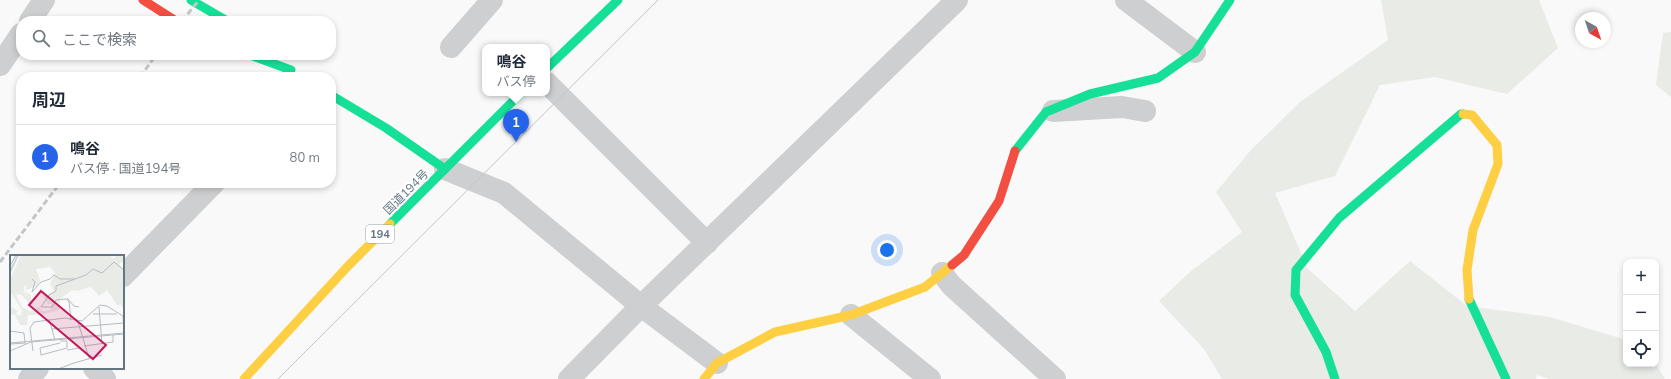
<!DOCTYPE html>
<html lang="ja">
<head>
<meta charset="utf-8">
<style>
  body { margin:0; font-family:Mulish,"Noto Sans JP",sans-serif; background:#f6f6f7; color:#1f2937 }
  .controls { position:absolute; right:12px; bottom:12px; display:grid; overflow:hidden; border-radius:8px; box-shadow:0 2px 6px #0003 }
  .controls button { width:36px; height:36px; display:grid; place-items:center; padding:0; border:0; border-bottom:1px solid #e0e1e3; background:#fff; color:#1f2937; font:20px sans-serif }
  .compass { position:absolute; left:1575px; top:12px; width:36px; height:36px; border-radius:50%; background:#fff; box-shadow:0 2px 6px #0003; rotate:140deg }
  .you { position:absolute; left:887px; top:250px; width:14px; height:14px; margin:-10px; border:3px solid #fff; border-radius:50%; background:#1a73e8; box-shadow:0 0 0 6px #1a73e833 }
  .badge { display:grid; place-items:center; width:26px; height:26px; border-radius:50%; background:#2563eb; color:#fff; font-size:13px; font-weight:700 }
  .pin { position:absolute; translate:-50% -33px; filter:drop-shadow(0 1px 2px #0008) }
  .pin::after { content:''; position:absolute; top:21px; width:14px; height:12px; background:inherit; clip-path:polygon(0 0,100% 0,50% 100%) }
  .popup { position:absolute; left:482px; top:44px; width:68px; height:52px; box-sizing:border-box; display:grid; place-content:center; border-radius:8px; background:#fff; filter:drop-shadow(0 1px 3px #0005); font-size:13px; white-space:nowrap; color:#747a83 }
  .popup b { font-size:15px; color:#1f2937 }
  .popup::after { content:''; position:absolute; left:50%; top:100%; margin-left:-8px; border:8px solid transparent; border-top-color:#fff }
  .list { margin:0; padding:0; list-style:none }
  h2 { display:flex; justify-content:space-between; align-items:center; height:52px; margin:0; padding:0 16px; font-size:17px }
  h2 small { font-size:13px; font-weight:400; color:#747a83 }
  .list li { display:grid; grid-template-columns:26px 1fr auto; gap:12px; align-items:center; box-sizing:border-box; height:64px; padding:0 16px; border-top:1px solid #e0e1e3 }
  .list b { display:block; font-size:15px; white-space:nowrap }
  .list p { margin:0; font-size:13px; white-space:nowrap; color:#747a83 }
  .list em { font-size:13px; font-style:normal; color:#747a83 }
  .icon { flex:none; width:22px; height:22px; fill:none; stroke:currentColor; stroke-width:2; stroke-linecap:round; stroke-linejoin:round }
  .map { position:relative; flex:none; width:1671px; height:379px; overflow:hidden }
  .search { position:absolute; background:#fff; box-shadow:0 2px 6px #0003; left:16px; top:16px; width:320px; height:44px; display:flex; align-items:center; gap:10px; box-sizing:border-box; padding:0 14px; border-radius:16px; color:#747a83; font-size:15px }
  .panel { position:absolute; background:#fff; box-shadow:0 2px 6px #0003; left:16px; top:72px; width:320px; height:116px; border-radius:16px }
  .map>svg:first-child { display:block }
  .green { fill:#e8ebe6 }
  .lines { fill:none; stroke-linecap:round; stroke-linejoin:round }
  .street { stroke:#cecfd0; stroke-width:22 }
  .fast { stroke:#16e098; stroke-width:9 }
  .slow { stroke:#ffcf43; stroke-width:9 }
  .jam { stroke:#f24e42; stroke-width:9 }
  .tram { stroke:#c3c5c6; stroke-width:1 }
  .rail { stroke:#c3c5c6; stroke-width:3; stroke-dasharray:6 3; stroke-linecap:butt }
  .labels { text-anchor:middle; stroke-width:4; stroke-linejoin:round; paint-order:stroke }
  .shield { fill:#fff; stroke:#939fa8; stroke-width:1 }
  .shield-label { font-size:11px; font-weight:bold; fill:#657683 }
  .street-label { font-size:12px; fill:#657683; stroke:#fff }
  .inset-river { fill:none; stroke:#ced6d9; stroke-width:2 }
  .inset-road { fill:none; stroke:#b5bdc3; stroke-width:1 }
  .view { fill:#c2185b; fill-opacity:0.15; stroke:#c2185b; stroke-width:2 }
  .inset-edge { fill:none; stroke:#657683; stroke-width:2 }
</style>
</head>
<body>
<div class="map">
<svg width="1671" height="379" viewBox="0 0 1671 379">
  <rect width="100%" height="100%" fill="#f9f9f9"/>
  <g class="green">
    <polygon points="1381,0 1539,0 1558,48 1507,94 1435,77 1380,85 1335,176 1275,193 1308,269 1355,311 1410,261 1467,306 1550,317 1626,340 1626,364 1656,364 1665,379 1549,379 1537,375 1536,379 1222,379 1204,349 1159,301 1190,272 1242,232 1216,192 1251,150 1300,102 1388,40"/>
    <polygon points="1671,32 1671,97 1656,85 1663,33"/>
  </g>
  <g class="lines">
    <g class="street">
      <polyline points="1126,0 1195,52"/>
      <polyline points="30,21 44,0"/>
      <polyline points="451,47 492,0"/>
      <polyline points="0,65 21,34"/>
      <polyline points="547,83 707,243"/>
      <polyline points="1053,111 1122,107 1145,111"/>
      <polyline points="445,169 504,193 641,306 717,363"/>
      <polyline points="942,273 951,285 1055,379"/>
      <polyline points="123,276 214,183"/>
      <polyline points="851,315 930,379"/>
      <polyline points="94,368 105,379"/>
      <polyline points="29,379 38,368"/>
      <polyline points="569,379 641,306 957,0"/>
    </g>
    <g class="fast">
      <polyline points="191,0 227,21"/>
      <polyline points="250,55 291,70"/>
      <polyline points="547,68 618,0"/>
      <polyline points="331,95 386,128 445,169"/>
      <polyline points="1015,151 1046,112 1090,94 1158,78 1195,52 1230,0"/>
      <polyline points="390,224 521,93"/>
      <polyline points="1469,299 1506,379"/>
      <polyline points="1335,379 1326,352 1295,295 1296,270 1339,218 1461,114 1463,114"/>
    </g>
    <g class="slow">
      <polyline points="1463,114 1472,115 1497,145 1498,164 1473,230 1467,270 1469,299"/>
      <polyline points="244,379 349,265 390,224"/>
      <polyline points="704,379 717,363 775,332 851,315 925,287 952,265"/>
    </g>
    <g class="jam">
      <polyline points="143,0 176,21"/>
      <polyline points="952,265 964,255 999,201 1015,151"/>
    </g>
    <polyline class="tram" points="278,379 658,0"/>
    <g class="rail">
      <polyline points="182,21 199,0"/>
      <polyline points="140,77 156,55"/>
      <polyline points="0,262 60,183"/>
    </g>
  </g>
  <g class="labels">
    <rect class="shield" x="366" y="225" width="28" height="18" rx="3"/>
    <g class="shield-label">
      <text x="380" y="238">194</text>
    </g>
    <g class="street-label">
      <text transform="translate(406 192) rotate(-45)" y="4">国道194号</text>
    </g>
  </g>
  <g transform="translate(10 255)">
    <rect width="114" height="114" fill="#f9f9f9"/>
    <path d="M 11,0 L 100,0 L 103,4 L 108,0 L 114,0 L 114,5 L 109,9 L 114,16 L 114,55 L 111,50 L 107,50 L 97,35 L 89,41 L 82,33 L 79,32 L 68,36 L 62,35 L 50,44 L 49,55 L 30,60 L 18,60 L 17,70 L 10,70 L 5,60 L 0,59 L 0,43 L 1,52 L 8,56 L 6,59 L 11,61 L 12,55 L 1,38 L 0,25 ZM 40,12 L 45,18 L 40,29 L 44,36 L 37,40 L 32,36 L 31,38 L 38,49 L 41,49 L 41,55 L 33,56 L 29,52 L 21,56 L 12,52 L 6,39 L 11,40 L 21,49 L 21,40 L 16,37 L 15,41 L 14,31 L 16,31 L 16,35 L 27,31 L 30,26 L 26,14 Z" fill="#e8ebe6" fill-rule="evenodd"/>
    <path class="inset-river" d="M 0,17 L 8,0"/>
    <path class="inset-road" d="M 0,11 L 6,0M 22,24 L 25,27 L 22,37 L 31,27 L 40,24 L 44,20 L 50,24 L 64,24M 57,43 L 64,51 L 69,52M 89,52 L 92,89M 83,59 L 107,59M 39,64 L 45,85M 61,65 L 59,46 L 56,44 L 46,45 L 42,52 L 31,52 L 39,40 L 46,36 L 46,31 L 76,20 L 83,14 L 92,18 L 104,7 L 114,15M 68,67 L 79,103M 42,74 L 114,68M 0,76 L 14,78 L 15,88M 50,86 L 57,86 L 57,93 L 31,100 L 30,93 L 50,88M 0,88 L 114,78M 0,89 L 16,88M 74,91 L 103,87 L 103,80M 57,95 L 69,93M 0,96 L 21,87 L 114,79M 23,96 L 20,73 L 24,67 L 55,63 L 72,66 L 90,50 L 97,51 L 113,61 L 114,74M 64,108 L 92,100M 48,114 L 64,108"/>
    <path class="view" d="M 31,36 L 96,90 L 83,104 L 19,50 Z"/>
    <rect width="114" height="114" class="inset-edge"/>
  </g>
</svg>
<div class="controls">
<button>+</button>
<button>−</button>
<button><svg class="icon" aria-label="locate" viewBox="0 0 24 24"><circle cx="12" cy="12" r="6"/><path d="M12 2v4M12 18v4M2 12h4M18 12h4"/></svg></button>
</div>
<svg class="compass" viewBox="-18 -18 36 36"><path d="M0-13l5 13h-10z" fill="#e53935"/><path d="M0 13l5-13h-10z" fill="#747a83"/></svg>
<div class="you"></div>
<div class="pin badge" style="left:516px;top:142px">1</div>
<div class="popup"><b>鳴谷</b>バス停</div>
<div class="search"><svg class="icon" aria-label="search" viewBox="0 0 24 24"><circle cx="10" cy="10" r="6"/><path d="M15 15l6 6"/></svg>ここで検索</div>
<section class="panel">
<h2>周辺<small></small></h2>
<ul class="list">
<li><span class="badge">1</span><div><b>鳴谷</b><p>バス停 · 国道194号</p></div><em>80 m</em></li>
</ul>
</section>
</div>
</body>
</html>
